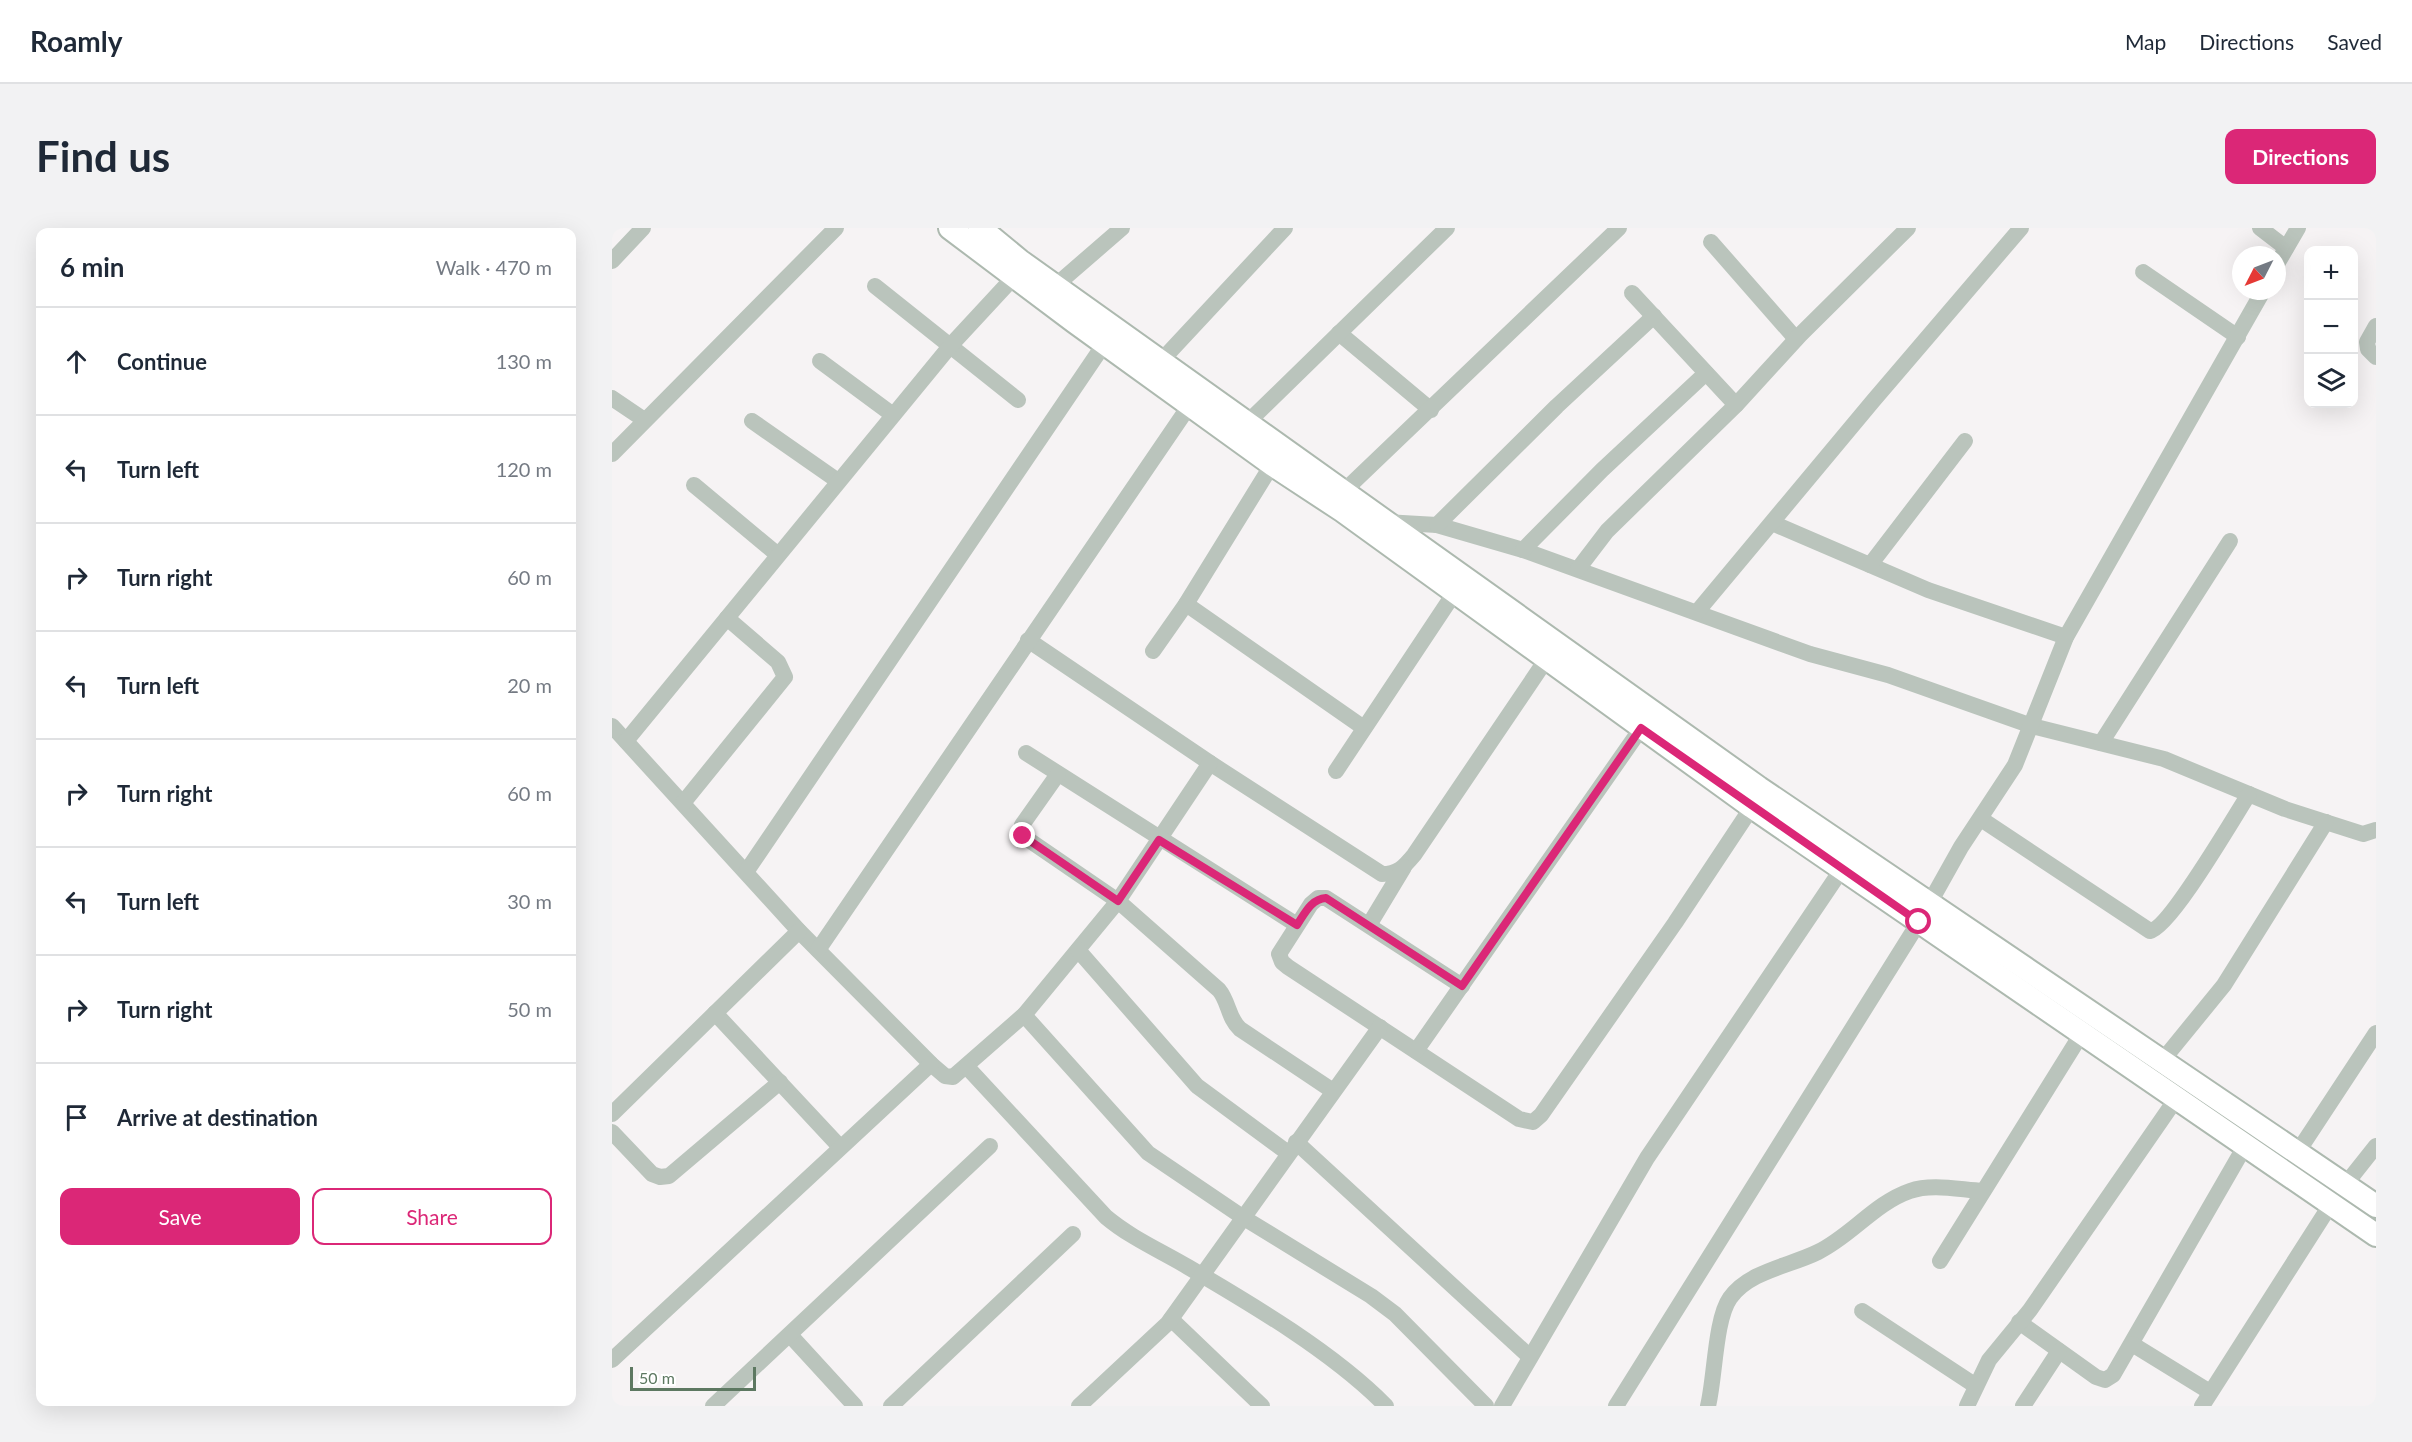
<!DOCTYPE html>
<html lang="en">
<head>
<meta charset="utf-8">
<style>
  body { margin:0; font-family:Lato,sans-serif; background:#f2f2f3; color:#1f2937 }
  .controls { position:absolute; right:18px; top:18px; display:grid; overflow:hidden; border-radius:12px; box-shadow:0 6px 24px #0002 }
  .controls button { width:54px; height:54px; display:grid; place-items:center; padding:0; border:0; border-bottom:2px solid #e0e1e3; background:#fff; color:#1f2937; font:30px sans-serif }
  .compass { position:absolute; left:1620px; top:18px; width:54px; height:54px; border-radius:50%; background:#fff; box-shadow:0 6px 24px #0002; rotate:228deg }
  .scale { position:absolute; left:18px; bottom:15px; width:126px; box-sizing:border-box; padding-left:6px; border:3px solid #5d7861; border-top:0; font-size:16px; line-height:21px; white-space:nowrap; color:#5d7861; -webkit-text-stroke:4px #fff; paint-order:stroke }
  .stop { position:absolute; width:18px; height:18px; margin:-14px; border:4px solid #db2777; border-radius:50%; background:#fff }
  .stop.end { background:#db2777; border-color:#fff; box-shadow:0 2px 6px #0008 }
  .list { margin:0; padding:0; list-style:none }
  h2 { display:flex; justify-content:space-between; align-items:center; height:78px; margin:0; padding:0 24px; font-size:26px }
  h2 small { font-size:20px; font-weight:400; color:#747a83 }
  .list li { display:grid; grid-template-columns:39px 1fr auto; gap:18px; align-items:center; box-sizing:border-box; height:108px; padding:0 24px; border-top:2px solid #e0e1e3 }
  .list b { display:block; font-size:22px; white-space:nowrap }
  .list em { font-size:20px; font-style:normal; color:#747a83 }
  .actions { display:flex; gap:12px; padding:18px 24px }
  .actions a { flex:1; padding:14px 0; border:2px solid #db2777; border-radius:12px; text-align:center; font-size:21px; color:#db2777 }
  .actions .main { background:#db2777; color:#fff }
  .icon { flex:none; width:33px; height:33px; fill:none; stroke:currentColor; stroke-width:2; stroke-linecap:round; stroke-linejoin:round }
  .map { position:relative; flex:none; width:1764px; height:1178px; overflow:hidden; border-radius:12px }
  header { display:flex; align-items:center; gap:36px; box-sizing:border-box; height:84px; padding:0 30px; background:#fff; border-bottom:2px solid #e0e1e3 }
  header strong { font-size:28px }
  nav { display:flex; gap:33px; margin-inline-start:auto; font-size:21px }
  .intro { display:flex; align-items:center; justify-content:space-between; box-sizing:border-box; height:144px; padding:0 36px }
  h1 { margin:0; font-size:42px }
  .button { padding:15px 27px; border-radius:12px; background:#db2777; color:#fff; font-size:21px; font-weight:700 }
  main { display:flex; gap:36px; padding:0 36px }
  aside { flex:1; background:#fff; border-radius:12px; box-shadow:0 6px 24px #0002 }
  .map>svg:first-child { display:block }
  .lines { fill:none; stroke-linecap:round; stroke-linejoin:round }
  .secondary-casing { stroke:#adb9af; stroke-width:26 }
  .minor { stroke:#bac4bc; stroke-width:16 }
  .secondary { stroke:#fff; stroke-width:22 }
  .route { stroke:#db2777; stroke-width:8 }
</style>
</head>
<body>
<header>
<strong>Roamly</strong>
<nav><a>Map</a><a>Directions</a><a>Saved</a></nav>
</header>
<div class="intro"><h1>Find us</h1><a class="button">Directions</a></div>
<main>
<aside>
<h2>6 min<small>Walk · 470 m</small></h2>
<ul class="list">
<li><svg class="icon" aria-label="ahead" viewBox="0 0 24 24"><path d="M12 20V5M6 11l6-6 6 6"/></svg><div><b>Continue</b></div><em>130 m</em></li>
<li><svg class="icon" aria-label="left" viewBox="0 0 24 24"><path d="M17 20v-9H6M10 6l-5 5 5 5"/></svg><div><b>Turn left</b></div><em>120 m</em></li>
<li><svg class="icon" aria-label="right" viewBox="0 0 24 24"><path d="M7 20v-9h11M14 6l5 5-5 5"/></svg><div><b>Turn right</b></div><em>60 m</em></li>
<li><svg class="icon" aria-label="left" viewBox="0 0 24 24"><path d="M17 20v-9H6M10 6l-5 5 5 5"/></svg><div><b>Turn left</b></div><em>20 m</em></li>
<li><svg class="icon" aria-label="right" viewBox="0 0 24 24"><path d="M7 20v-9h11M14 6l5 5-5 5"/></svg><div><b>Turn right</b></div><em>60 m</em></li>
<li><svg class="icon" aria-label="left" viewBox="0 0 24 24"><path d="M17 20v-9H6M10 6l-5 5 5 5"/></svg><div><b>Turn left</b></div><em>30 m</em></li>
<li><svg class="icon" aria-label="right" viewBox="0 0 24 24"><path d="M7 20v-9h11M14 6l5 5-5 5"/></svg><div><b>Turn right</b></div><em>50 m</em></li>
<li><svg class="icon" aria-label="arrive" viewBox="0 0 24 24"><path d="M6 21V4h12l-3 4 3 4H6"/></svg><div><b>Arrive at destination</b></div></li>
</ul>
<div class="actions"><a class="main">Save</a><a>Share</a></div>
</aside>
<div class="map">
<svg width="1764" height="1178" viewBox="0 0 1764 1178">
  <rect width="100%" height="100%" fill="#f6f3f4"/>
  <g class="lines">
    <g class="secondary-casing">
      <g id="secondary">
        <polyline points="338,0 463,94 661,237 731,283 1140,579 1764,1007"/>
        <polyline points="368,0 408,33 1147,560 1764,978"/>
      </g>
    </g>
    <g class="minor">
      <polyline points="1648,0 1674,20"/>
      <polyline points="1099,14 1184,111"/>
      <polyline points="0,33 31,0"/>
      <polyline points="1665,36 1686,0"/>
      <polyline points="1531,44 1626,109"/>
      <polyline points="263,58 406,172"/>
      <polyline points="435,65 510,0"/>
      <polyline points="1020,65 1124,177"/>
      <polyline points="1764,98 1755,114 1756,121 1764,129"/>
      <polyline points="727,105 819,182"/>
      <polyline points="208,133 281,187"/>
      <polyline points="549,133 673,0"/>
      <polyline points="0,170 31,191"/>
      <polyline points="140,193 226,253"/>
      <polyline points="636,194 835,0"/>
      <polyline points="0,226 224,0"/>
      <polyline points="82,257 166,327"/>
      <polyline points="731,264 1007,0"/>
      <polyline points="773,294 825,297 911,322 1198,426 1276,447 1420,498 1552,531 1673,581 1751,606 1764,602"/>
      <polyline points="1160,295 1316,362 1454,409"/>
      <polyline points="825,297 945,178 1042,88"/>
      <polyline points="911,322 990,242 1094,145"/>
      <polyline points="1258,337 1353,213"/>
      <polyline points="966,341 995,303 1124,177 1188,107 1296,0"/>
      <polyline points="574,376 752,500"/>
      <polyline points="1085,384 1261,173 1409,0"/>
      <path d="M 416,412 L 598,535 L 770,646 C 786,646 792,639 802,627 L 940,423"/>
      <polyline points="541,423 574,376 666,227"/>
      <polyline points="0,498 187,703 319,836 333,848 341,849 412,787 506,673 598,535"/>
      <polyline points="14,513 339,117 402,49"/>
      <polyline points="1489,515 1618,313"/>
      <polyline points="414,525 685,697"/>
      <polyline points="724,543 843,364"/>
      <path d="M 446,546 L 410,597 L 411,608 L 506,673 L 607,762 C 617,774 616,790 628,801 L 721,863"/>
      <polyline points="71,575 173,449 166,434 115,390"/>
      <path d="M 1369,591 L 1538,703 C 1558,700 1622,589 1637,566"/>
      <polyline points="134,644 499,106"/>
      <polyline points="757,697 792,639"/>
      <polyline points="206,722 584,168"/>
      <polyline points="466,722 585,858 676,925"/>
      <polyline points="850,758 714,670 706,670 699,676 667,726 670,734 676,739 907,891 921,894 929,887 1063,695 1140,579"/>
      <polyline points="103,785 228,919"/>
      <polyline points="412,787 536,925 632,990 759,1068 783,1086 874,1178"/>
      <polyline points="804,823 1035,492"/>
      <polyline points="1550,833 1612,757 1714,594"/>
      <path d="M 355,839 L 494,989 C 519,1010 549,1023 576,1039 C 641,1077 722,1125 774,1178"/>
      <polyline points="0,886 187,703"/>
      <polyline points="0,904 40,946 48,949 57,948 168,854"/>
      <polyline points="684,914 918,1129"/>
      <polyline points="1685,925 1764,805"/>
      <polyline points="1733,957 1764,918"/>
      <polyline points="1328,1033 1475,797"/>
      <polyline points="1250,1083 1364,1158"/>
      <polyline points="559,1091 650,1178"/>
      <polyline points="1407,1094 1484,1149 1493,1152 1501,1147 1633,918"/>
      <polyline points="178,1107 243,1178"/>
      <polyline points="1520,1116 1598,1164"/>
      <polyline points="0,1132 319,836"/>
      <polyline points="101,1178 378,918"/>
      <polyline points="279,1178 461,1006"/>
      <polyline points="467,1178 556,1095 768,799"/>
      <polyline points="890,1178 1035,930 1236,632"/>
      <polyline points="1004,1178 1307,694 1349,619 1403,537 1454,409 1651,63"/>
      <path d="M 1096,1178 C 1103,1150 1103,1091 1118,1070 C 1137,1043 1178,1038 1206,1024 C 1239,1008 1263,975 1298,963 C 1320,955 1349,962 1371,963"/>
      <polyline points="1355,1178 1377,1132 1418,1082 1564,871"/>
      <polyline points="1411,1178 1447,1123"/>
      <polyline points="1590,1178 1719,976"/>
    </g>
    <use href="#secondary" class="secondary"/>
  </g>
  <g class="lines">
    <path class="route" d="M 411,608 L 506,673 L 547,612 L 685,697 C 693,685 699,671 714,670 L 850,758 L 1029,500 L 1307,694"/>
  </g>
</svg>
<div class="controls">
<button>+</button>
<button>−</button>
<button><svg class="icon" aria-label="layers" viewBox="0 0 24 24"><path d="M12 4l9 5-9 5-9-5zM3 14l9 5 9-5"/></svg></button>
</div>
<svg class="compass" viewBox="-18 -18 36 36"><path d="M0-13l5 13h-10z" fill="#e53935"/><path d="M0 13l5-13h-10z" fill="#747a83"/></svg>
<div class="scale">50 m</div>
<div class="stop" style="left:1307px;top:694px"></div>
<div class="stop end" style="left:411px;top:608px"></div>
</div>
</main>
</body>
</html>
